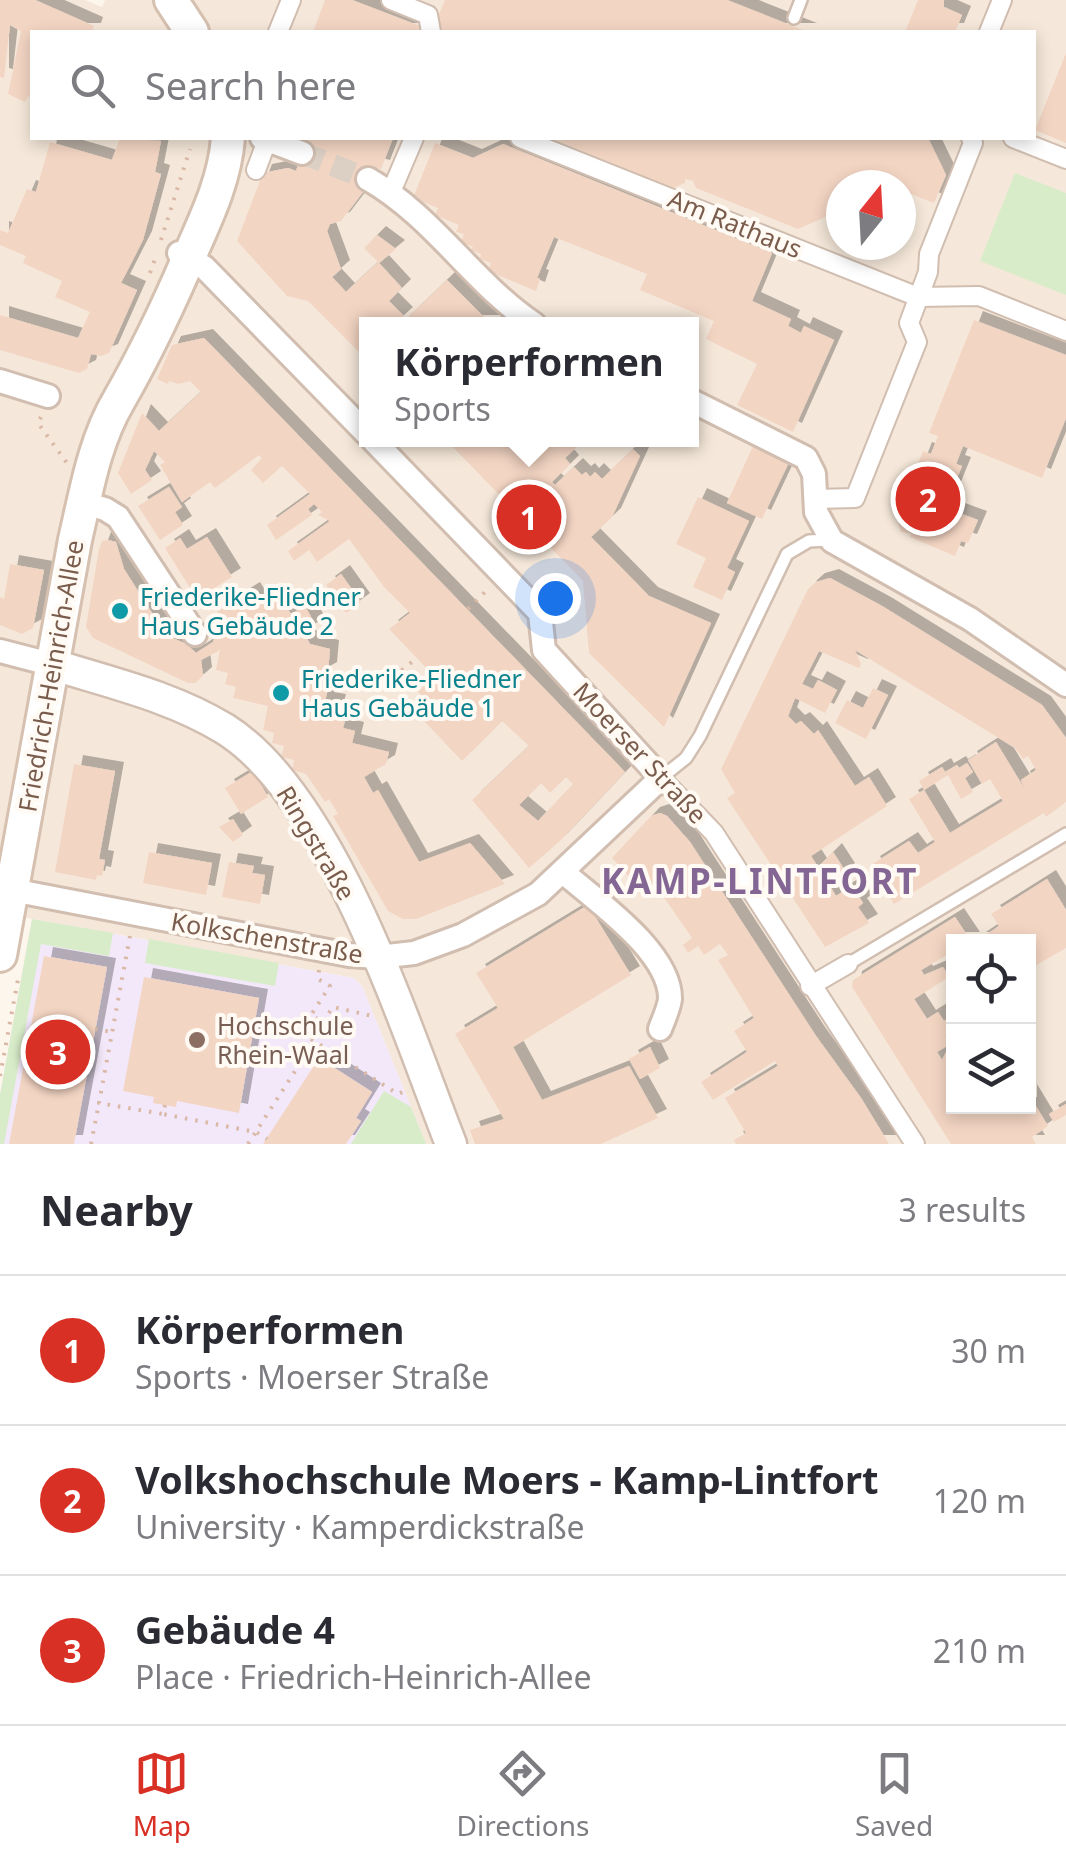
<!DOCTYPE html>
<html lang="en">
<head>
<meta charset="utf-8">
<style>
  body { margin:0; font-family:"Noto Sans",sans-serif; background:#f2f2f3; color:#2b2b33 }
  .controls { position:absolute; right:30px; bottom:30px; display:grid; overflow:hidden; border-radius:0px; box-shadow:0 5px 15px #0003 }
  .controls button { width:90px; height:90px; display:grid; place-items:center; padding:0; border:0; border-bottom:2px solid #e1e1e2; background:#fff; color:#2b2b33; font:50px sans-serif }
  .compass { position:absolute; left:826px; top:170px; width:90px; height:90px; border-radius:50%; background:#fff; box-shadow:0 5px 15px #0003; rotate:18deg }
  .you { position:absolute; left:555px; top:598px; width:35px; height:35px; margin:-25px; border:8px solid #fff; border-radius:50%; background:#1a73e8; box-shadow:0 0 0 15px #1a73e833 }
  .badge { display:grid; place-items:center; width:65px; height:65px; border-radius:50%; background:#d93025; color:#fff; font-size:32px; font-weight:700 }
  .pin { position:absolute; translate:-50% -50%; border:5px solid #fff; box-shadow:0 2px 10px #0006 }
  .popup { position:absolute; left:359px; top:317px; width:340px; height:130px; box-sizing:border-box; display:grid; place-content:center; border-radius:0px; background:#fff; filter:drop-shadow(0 2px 8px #0005); font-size:32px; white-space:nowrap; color:#7c7c81 }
  .popup b { font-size:38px; color:#2b2b33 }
  .popup::after { content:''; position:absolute; left:50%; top:100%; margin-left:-20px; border:20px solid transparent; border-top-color:#fff }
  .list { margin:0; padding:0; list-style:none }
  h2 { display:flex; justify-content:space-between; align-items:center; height:130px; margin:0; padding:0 40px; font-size:42px }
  h2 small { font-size:32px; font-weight:400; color:#7c7c81 }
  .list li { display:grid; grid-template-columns:65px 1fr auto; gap:30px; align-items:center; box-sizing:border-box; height:150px; padding:0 40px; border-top:2px solid #e1e1e2 }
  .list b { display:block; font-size:38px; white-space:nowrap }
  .list p { margin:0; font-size:32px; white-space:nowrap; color:#7c7c81 }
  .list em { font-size:32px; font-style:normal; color:#7c7c81 }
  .icon { flex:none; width:55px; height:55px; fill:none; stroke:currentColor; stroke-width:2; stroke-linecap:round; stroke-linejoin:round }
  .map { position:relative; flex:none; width:1066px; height:1144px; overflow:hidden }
  .search { position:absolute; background:#fff; box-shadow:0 5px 15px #0003; left:30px; right:30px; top:30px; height:110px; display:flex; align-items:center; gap:25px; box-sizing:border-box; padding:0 35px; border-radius:0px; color:#7c7c81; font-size:38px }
  .sheet { height:580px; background:#fff }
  nav { display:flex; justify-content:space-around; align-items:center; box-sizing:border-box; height:140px; border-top:2px solid #e1e1e2; background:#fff; font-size:28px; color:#7c7c81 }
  nav a { display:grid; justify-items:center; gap:5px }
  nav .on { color:#d93025 }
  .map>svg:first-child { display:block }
  .residential { fill:#f5e8da; fill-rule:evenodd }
  .education { fill:#f3e8fa }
  .green { fill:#d8ecc9 }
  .building { fill:#f3d5c3; fill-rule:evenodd; filter:url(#shadow) }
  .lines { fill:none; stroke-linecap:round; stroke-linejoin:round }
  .minor-tunnel { stroke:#dcd0c4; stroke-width:22; stroke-dasharray:22 11; stroke-linecap:butt }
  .service-casing { stroke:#d1beb0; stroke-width:16 }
  .pedestrian-casing { stroke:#d1beb0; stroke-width:22 }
  .minor-casing { stroke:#d1beb0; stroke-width:28 }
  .tertiary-casing { stroke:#d1beb0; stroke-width:35 }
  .secondary-casing { stroke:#d6c0b0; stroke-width:38 }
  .path { stroke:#d9b8a5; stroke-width:4; stroke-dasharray:2.5 8; stroke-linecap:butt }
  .service { stroke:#fff; stroke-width:11 }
  .pedestrian { stroke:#fff; stroke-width:18 }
  .minor { stroke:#fff; stroke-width:22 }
  .tertiary { stroke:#fff; stroke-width:30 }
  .secondary { stroke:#fff; stroke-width:32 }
  .culture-dot { fill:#0f9aa8; stroke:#fffaf3; stroke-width:4 }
  .education-dot { fill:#8d6e63; stroke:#fffaf3; stroke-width:4 }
  .labels { text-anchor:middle; stroke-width:8; stroke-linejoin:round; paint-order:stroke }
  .street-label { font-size:25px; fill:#7a5c4d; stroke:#fffaf3 }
  .culture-label { font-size:25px; fill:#0d838f; stroke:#fffaf3; text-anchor:start }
  .education-label { font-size:25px; fill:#785e54; stroke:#fffaf3; text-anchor:start }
  .district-label { font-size:35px; font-weight:bold; letter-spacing:2.5px; fill:#846695; stroke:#fffaf3 }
</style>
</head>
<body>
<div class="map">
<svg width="1066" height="1144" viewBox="0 0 1066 1144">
  <defs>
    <filter id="shadow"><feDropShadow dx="9" dy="-9" stdDeviation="0" flood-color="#0004"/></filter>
  </defs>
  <rect width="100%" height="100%" fill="#fdf6ec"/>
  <path class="residential" d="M 0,0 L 85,0 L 102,7 L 105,0 L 1066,0 L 1066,1144 L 426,1144 L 362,986 L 354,978 L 0,913 ZM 32,32 L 1034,32 L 1034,138 L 32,138 ZM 841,185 L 901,185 L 901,245 L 841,245 ZM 366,324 L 692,324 L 692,440 L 366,440 ZM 954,942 L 1028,942 L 1028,1106 L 954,1106 Z"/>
  <polygon class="education" points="32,919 354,978 362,986 426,1144 0,1144 0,1095"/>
  <g class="green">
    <polygon points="1015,173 1066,193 1066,295 980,261"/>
    <polygon points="32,919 113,933 109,956 41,944 4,1144 0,1144 0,1095"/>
    <polygon points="149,939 279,963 275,986 145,963"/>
    <polygon points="384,1091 411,1107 426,1144 351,1144"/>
  </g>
  <g class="building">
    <polygon points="0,0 35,0 94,26 92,32 32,32 32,98 28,96 25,102 8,94 21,31 10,25 4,78 0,77"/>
    <polygon points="325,0 352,0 420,26 418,32 313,32"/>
    <polygon points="445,0 727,0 808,32 443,32 437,19"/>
    <polygon points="918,0 944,0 944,7 962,15 955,32 905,32"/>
    <polygon points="1066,53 1066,143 1035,130"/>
    <polygon points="120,138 161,141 155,172 161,174 143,240 121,283 137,290 109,353 101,356 91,354 87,369 79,373 0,350 0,315 78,338 90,312 55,297 62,281 23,263 26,256 0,245 0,230 8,233 27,189 36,192 50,142 112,160"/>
    <polygon points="298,138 393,138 381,169 373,167 363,192 341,221 330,224 327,231 341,269 332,277 346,292 378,262 364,248 377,235 396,249 379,263 402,288 389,301 404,316 395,324 366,324 366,359 308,301 287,296 237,241 263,173 288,168 296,171 307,141"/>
    <polygon points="551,138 928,138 946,175 934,203 901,190 901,185 841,185 841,210 798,229 696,188 693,181 685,179 685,183 673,188"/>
    <polygon points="435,143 473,158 503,144 772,253 752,301 791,319 788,326 801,333 804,326 834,340 793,432 737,405 757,364 706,339 714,321 640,290 647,274 554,237 537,278 540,279 536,291 488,271 491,263 480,259 481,254 471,250 473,247 461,242 464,234 456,232 459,225 435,215 438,208 413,198"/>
    <polygon points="447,280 491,324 401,324"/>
    <polygon points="974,320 1066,355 1066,418 1042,478 963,446 956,464 962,466 945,508 978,520 968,543 961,541 955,556 910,537 911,533 901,532 898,522 903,514 899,512 923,451 931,454 938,436 929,433"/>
    <path d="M 204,338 L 625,772 L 560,841 L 529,868 L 472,800 L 529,746 L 502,721 L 462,761 L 425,722 L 435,711 L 418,692 L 434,676 L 389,629 L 410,613 L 384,587 L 349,539 L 317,562 L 309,550 L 294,561 L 288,551 L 330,521 L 318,515 L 322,512 L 314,504 L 308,509 L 312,515 L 276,540 L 267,525 L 310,494 L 282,466 L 263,483 L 251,470 L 262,458 L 259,455 L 215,488 L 210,482 L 182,502 L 160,465 L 165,462 L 154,451 L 145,470 L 152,480 L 131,494 L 118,473 L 142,413 L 159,431 L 201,392 L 190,381 L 178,384 L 169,381 L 168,384 L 157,379 L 172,345 ZM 566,777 L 573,784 L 538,821 L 519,805 L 541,783 L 550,793 Z"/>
    <polygon points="446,440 531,440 541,450 551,440 584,440 565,458 570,464 552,482 555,485 574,467 582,475 586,472 590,477 595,472 602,479 633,449 640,456 612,517 591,537 649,596 711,623 664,727 589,653 583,581"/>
    <polygon points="753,446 789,462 762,519 727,503"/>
    <polygon points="169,487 182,507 175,512 183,525 160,540 138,506"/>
    <polygon points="698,497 749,521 727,568 735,572 722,600 693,587 706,558 676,544"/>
    <polygon points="207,537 232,577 197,599 165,548 180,538 187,549"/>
    <polygon points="108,540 116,542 124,569 166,635 186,644 196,653 213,642 217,628 225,623 217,612 251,591 258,602 268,596 282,600 291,614 305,606 316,626 304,634 310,644 330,649 328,671 319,676 316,686 328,689 325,701 337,703 334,714 346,717 343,728 355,731 352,743 389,752 386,764 364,777 373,793 378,790 419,862 470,843 505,884 416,919 403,919 388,911 333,816 338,814 329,799 325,802 306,774 292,770 294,760 281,757 284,746 272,743 274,733 263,730 268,706 233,698 236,687 225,684 228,673 216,670 220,650 201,660 203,676 195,683 188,683 93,638 86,627 99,549 102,541"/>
    <polygon points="10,564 44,570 33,628 22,634 0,625 0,597 4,599"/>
    <polygon points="341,574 361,602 346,613 326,585"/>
    <polygon points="830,578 882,606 1042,705 1066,738 1066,802 1046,817 1044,813 894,904 871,865 909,841 918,853 935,842 909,799 924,790 950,833 1003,801 990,779 982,784 968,760 996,742 1024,788 1021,780 1036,770 1028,756 1023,759 1015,748 855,650 861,664 859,668 819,651 802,684 813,689 818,680 837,690 825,713 795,698 788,716 796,724 801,721 814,734 818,730 855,786 869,777 887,806 811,856 818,867 833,852 846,872 828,883 836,896 852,886 863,903 858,907 869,923 825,947 727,798 735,793 721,769 808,589 816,582"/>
    <polygon points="873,688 888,695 866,739 835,723 847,700 863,708"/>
    <polygon points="967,763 973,772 965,778 973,792 961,799 948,775 924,790 919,781 942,767 945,772 957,765 959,768"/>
    <polygon points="74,764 115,771 99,859 105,860 102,876 97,875 96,880 55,872"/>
    <polygon points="253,771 268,797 241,814 225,788"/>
    <polygon points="660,813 667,816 690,842 816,1036 861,1098 889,1144 736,1144 734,1140 746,1133 725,1098 778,1066 775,1061 713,1100 701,1082 747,1052 734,1031 754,1018 718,960 728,955 720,944 704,955 698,946 688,953 683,945 692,938 661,893 656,897 639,876 632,880 612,858 651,816"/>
    <polygon points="233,819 243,835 233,842 219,827"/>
    <polygon points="149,852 212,863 206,895 143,883"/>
    <polygon points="229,862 254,866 252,873 265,875 260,904 222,897"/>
    <polygon points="1047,879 1066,910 1066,948 1028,970 1028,941 977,941 999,926 991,914"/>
    <polygon points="588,905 631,975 513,1047 542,1100 629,1066 658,1118 601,1144 475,1144 470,1130 504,1119 455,1034 498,1008 476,973"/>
    <polygon points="955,917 971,941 954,941 954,951 921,970 924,975 943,967 949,977 914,999 927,1019 938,1012 944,1021 954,1015 954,1031 945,1036 950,1044 937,1052 942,1060 947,1050 954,1046 954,1106 1028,1106 1028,1093 1048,1126 1032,1137 1036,1144 951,1144 852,987 853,980"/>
    <polygon points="44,956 107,967 74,1144 9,1144"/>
    <polygon points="144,977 259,998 239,1113 177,1101 176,1107 153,1103 154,1097 123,1091"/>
    <polygon points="650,1047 660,1068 640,1079 629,1059"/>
    <polygon points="319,1058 372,1092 356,1118 361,1121 346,1144 263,1144"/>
    <polygon points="1066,1104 1066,1115 1054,1122 1049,1114"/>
  </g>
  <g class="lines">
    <polyline class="minor-tunnel" points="302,153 368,179"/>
    <g class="service-casing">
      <g id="service">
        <polyline points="794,18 801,0"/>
        <polyline points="661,778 686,758 700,736 787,554 809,541 829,540"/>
        <polyline points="848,964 1066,834"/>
      </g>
    </g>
    <g class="pedestrian-casing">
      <g id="pedestrian">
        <polyline points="391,0 428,15 431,32"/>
        <polyline points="278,32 291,0"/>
        <polyline points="989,32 1002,0"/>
        <polyline points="520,138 918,297 979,296 1066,331"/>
        <polyline points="1013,138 1066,159"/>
        <polyline points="256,170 268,138"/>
        <polyline points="391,192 414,138"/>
        <polyline points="815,499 855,498 917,342 909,323 928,272 929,254 973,143 971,138"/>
        <polyline points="661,778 714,833 915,1144"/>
        <polyline points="810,986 848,964"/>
      </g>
    </g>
    <g class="minor-casing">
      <g id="minor">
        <polyline points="262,138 302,153"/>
        <path d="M 368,179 C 433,216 473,283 534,324"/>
        <polyline points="179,253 204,267 366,433"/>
        <polyline points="0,381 48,396"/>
        <polyline points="692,401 806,458 814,474 816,512 832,541 970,619 1066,685"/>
        <polyline points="83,503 105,509 118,517 195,634"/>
        <polyline points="0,651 54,665"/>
        <path d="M 563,872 C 595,900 671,952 670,999 C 669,1008 663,1021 660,1029"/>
        <polyline points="12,890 349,955 378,957 414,953 463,935 538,894 661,778 544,650 540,613 373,440"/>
      </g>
    </g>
    <g class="tertiary-casing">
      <path id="tertiary" d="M 54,665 C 112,683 173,697 225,729 C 333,797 405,1027 451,1144"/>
    </g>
    <g class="secondary-casing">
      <g id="secondary">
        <polyline points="171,0 192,32"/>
        <path d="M 0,955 L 75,540 C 86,493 94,442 119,400 C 147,351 171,300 193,248 C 209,212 225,177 228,138"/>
      </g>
    </g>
    <g class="path">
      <polyline points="161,240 190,149"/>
      <polyline points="150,273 157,254"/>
      <polyline points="41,417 38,423 67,463"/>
      <polyline points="468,609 489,588"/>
      <polyline points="377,690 417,658"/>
      <polyline points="130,936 99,1103 163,1114"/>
      <polyline points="319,970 318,979 330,986 311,1015 323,1022"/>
      <polyline points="95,1029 112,1032"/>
      <polyline points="311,1039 333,1007 377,1017"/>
      <polyline points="0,1076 19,974"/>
      <polyline points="165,1105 163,1114 256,1132 267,1139"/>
      <polyline points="91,1144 99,1103"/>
      <polyline points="248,1144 308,1051 305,1049 311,1039 398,1094 405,1091"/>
    </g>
    <use href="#service" class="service"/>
    <use href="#pedestrian" class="pedestrian"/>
    <use href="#minor" class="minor"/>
    <use href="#tertiary" class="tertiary"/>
    <use href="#secondary" class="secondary"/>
  </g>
  <g class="culture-dot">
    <circle cx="120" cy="611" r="10"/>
    <circle cx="281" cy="693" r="10"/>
  </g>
  <circle class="education-dot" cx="197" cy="1040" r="10"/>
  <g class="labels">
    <g class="street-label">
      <text transform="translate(735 224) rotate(22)" y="9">Am Rathaus</text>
      <text transform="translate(51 676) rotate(-80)" y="9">Friedrich-Heinrich-Allee</text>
      <text transform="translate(640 753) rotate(47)" y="9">Moerser Straße</text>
      <text transform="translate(316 843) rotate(59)" y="9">Ringstraße</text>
      <text transform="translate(267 938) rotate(10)" y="9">Kolkschenstraße</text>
    </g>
    <g class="culture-label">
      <text x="140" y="606">Friederike-Fliedner<tspan x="140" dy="29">Haus Gebäude 2</tspan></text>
      <text x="301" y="688">Friederike-Fliedner<tspan x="301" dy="29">Haus Gebäude 1</tspan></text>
    </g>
    <g class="education-label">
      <text x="217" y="1035">Hochschule<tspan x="217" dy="29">Rhein-Waal</tspan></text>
    </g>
    <g class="district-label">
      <text x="760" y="894">KAMP-LINTFORT</text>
    </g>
  </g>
</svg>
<div class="controls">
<button><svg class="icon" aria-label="locate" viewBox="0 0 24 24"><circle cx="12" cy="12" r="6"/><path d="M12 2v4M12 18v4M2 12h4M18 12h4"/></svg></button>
<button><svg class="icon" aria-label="layers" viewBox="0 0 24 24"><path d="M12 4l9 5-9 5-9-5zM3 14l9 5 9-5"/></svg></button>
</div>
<svg class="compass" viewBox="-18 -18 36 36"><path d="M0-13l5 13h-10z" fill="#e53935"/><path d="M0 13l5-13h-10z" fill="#7c7c81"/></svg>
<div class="you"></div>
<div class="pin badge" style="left:529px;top:517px">1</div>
<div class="popup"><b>Körperformen</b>Sports</div>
<div class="pin badge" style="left:928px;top:499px">2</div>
<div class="pin badge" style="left:58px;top:1052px">3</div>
<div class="search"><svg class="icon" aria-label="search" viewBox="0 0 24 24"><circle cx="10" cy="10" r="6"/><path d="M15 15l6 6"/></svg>Search here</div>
</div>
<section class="sheet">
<h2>Nearby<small>3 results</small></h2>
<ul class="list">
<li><span class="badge">1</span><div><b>Körperformen</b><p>Sports · Moerser Straße</p></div><em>30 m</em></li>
<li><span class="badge">2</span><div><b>Volkshochschule Moers - Kamp-Lintfort</b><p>University · Kamperdickstraße</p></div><em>120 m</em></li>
<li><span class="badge">3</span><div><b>Gebäude 4</b><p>Place · Friedrich-Heinrich-Allee</p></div><em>210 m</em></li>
</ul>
</section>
<nav>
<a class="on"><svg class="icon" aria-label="map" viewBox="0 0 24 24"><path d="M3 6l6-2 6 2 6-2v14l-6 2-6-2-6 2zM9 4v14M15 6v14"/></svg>Map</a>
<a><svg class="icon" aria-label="directions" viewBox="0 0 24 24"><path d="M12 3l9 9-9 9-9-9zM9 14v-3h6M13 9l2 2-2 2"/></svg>Directions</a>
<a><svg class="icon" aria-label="saved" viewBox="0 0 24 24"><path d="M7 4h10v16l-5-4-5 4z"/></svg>Saved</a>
</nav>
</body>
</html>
